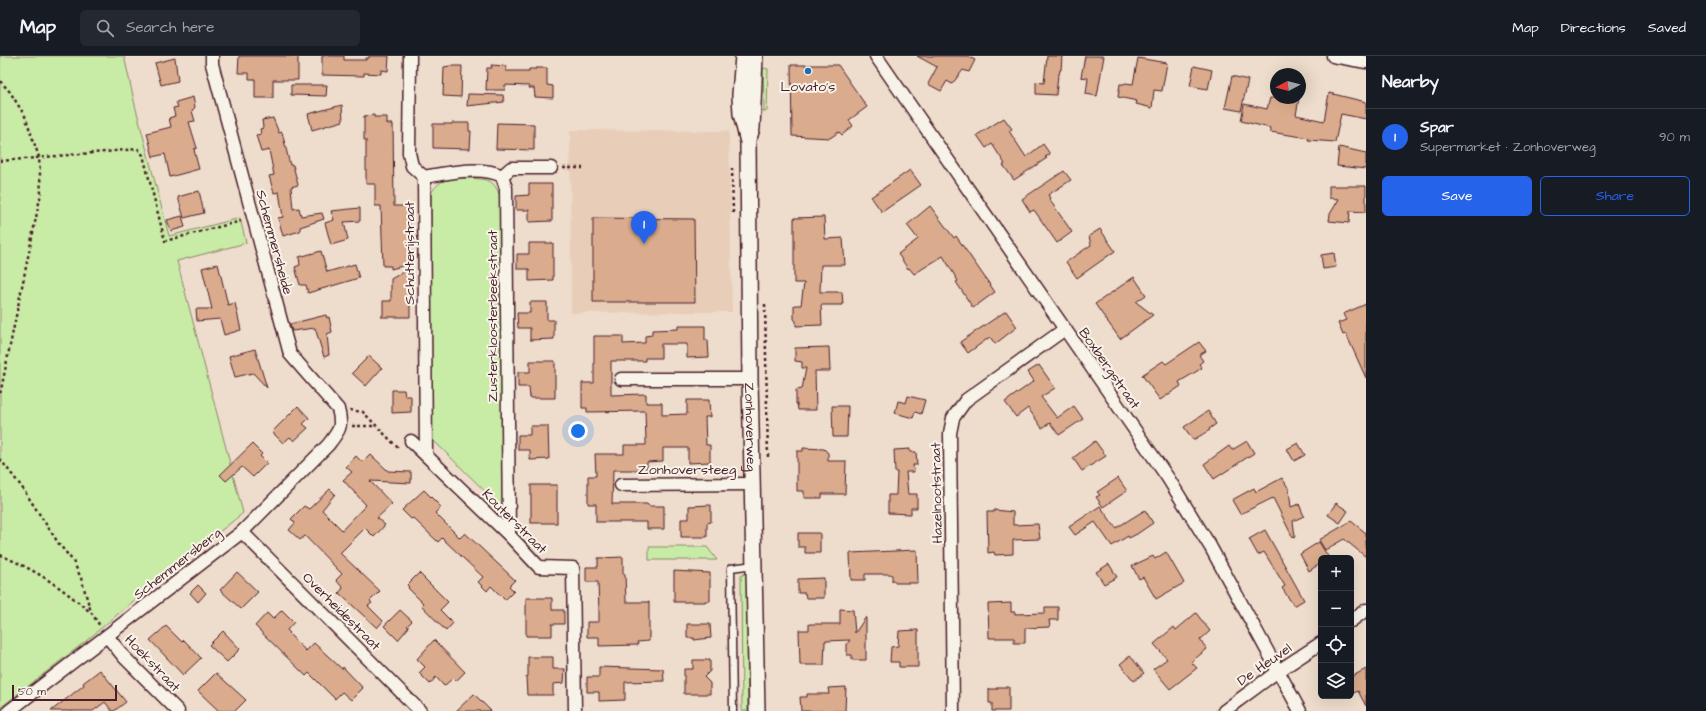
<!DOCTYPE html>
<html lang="en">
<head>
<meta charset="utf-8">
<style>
  body { margin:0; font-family:"Architects Daughter",sans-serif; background:#242831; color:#f1f3f6 }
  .controls { position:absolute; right:12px; bottom:12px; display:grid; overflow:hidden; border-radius:6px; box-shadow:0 4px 16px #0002 }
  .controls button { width:36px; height:36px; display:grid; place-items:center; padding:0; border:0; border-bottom:1px solid #363941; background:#171b24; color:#f1f3f6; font:20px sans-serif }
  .compass { position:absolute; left:1270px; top:12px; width:36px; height:36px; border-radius:50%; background:#171b24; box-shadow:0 4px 16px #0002; rotate:263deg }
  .scale { position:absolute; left:12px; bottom:10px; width:105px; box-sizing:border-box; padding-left:4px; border:2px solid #4a1f2b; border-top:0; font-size:11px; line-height:14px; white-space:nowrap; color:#4a1f2b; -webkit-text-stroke:3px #f7f3e8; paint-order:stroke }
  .you { position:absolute; left:578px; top:375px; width:14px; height:14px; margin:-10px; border:3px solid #fff; border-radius:50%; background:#1a73e8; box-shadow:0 0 0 6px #1a73e833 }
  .badge { display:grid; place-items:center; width:26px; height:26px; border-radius:50%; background:#2563eb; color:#fff; font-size:13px; font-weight:700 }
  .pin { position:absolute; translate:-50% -33px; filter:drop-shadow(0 1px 2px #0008) }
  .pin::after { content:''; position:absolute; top:21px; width:14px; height:12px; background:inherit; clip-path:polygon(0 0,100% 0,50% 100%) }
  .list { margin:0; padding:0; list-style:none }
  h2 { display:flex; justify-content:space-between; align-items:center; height:52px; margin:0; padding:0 16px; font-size:17px }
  h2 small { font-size:13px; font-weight:400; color:#9ea1a6 }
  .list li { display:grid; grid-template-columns:26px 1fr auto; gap:12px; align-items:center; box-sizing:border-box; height:56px; padding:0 16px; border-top:1px solid #363941 }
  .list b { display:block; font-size:15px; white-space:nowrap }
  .list p { margin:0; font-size:13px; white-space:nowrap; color:#9ea1a6 }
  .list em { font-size:13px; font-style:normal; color:#9ea1a6 }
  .actions { display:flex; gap:8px; padding:12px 16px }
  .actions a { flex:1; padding:9px 0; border:1px solid #2563eb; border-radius:6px; text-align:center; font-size:14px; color:#2563eb }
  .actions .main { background:#2563eb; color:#fff }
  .icon { flex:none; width:22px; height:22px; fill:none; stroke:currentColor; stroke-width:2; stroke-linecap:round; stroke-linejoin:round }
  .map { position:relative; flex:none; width:1366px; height:655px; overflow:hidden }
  header { display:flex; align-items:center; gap:24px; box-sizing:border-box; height:56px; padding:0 20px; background:#171b24; border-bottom:1px solid #363941 }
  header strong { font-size:19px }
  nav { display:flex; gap:22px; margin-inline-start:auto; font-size:14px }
  .search { width:280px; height:36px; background:#242831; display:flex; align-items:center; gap:10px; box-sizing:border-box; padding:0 14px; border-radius:6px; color:#9ea1a6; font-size:15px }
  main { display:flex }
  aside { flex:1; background:#171b24 }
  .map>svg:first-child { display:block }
  .built { fill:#e8ceb9 }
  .green { fill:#c8eca6; stroke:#898668 }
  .building { fill:#daab8c; stroke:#4a1f2b }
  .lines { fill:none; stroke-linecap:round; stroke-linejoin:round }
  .service-casing { stroke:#4a1f2b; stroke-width:9 }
  .minor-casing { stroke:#4a1f2b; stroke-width:15 }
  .tertiary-casing { stroke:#4a1f2b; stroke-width:18 }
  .path { stroke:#4a1f2b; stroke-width:2.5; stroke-dasharray:3 3; stroke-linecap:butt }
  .service { stroke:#f7f3e8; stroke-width:6 }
  .minor { stroke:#f7f3e8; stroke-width:12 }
  .tertiary { stroke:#f7f3e8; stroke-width:15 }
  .poi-dot { fill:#1f6fb2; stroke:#f7f3e8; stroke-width:1.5 }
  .labels { text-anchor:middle; stroke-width:4; stroke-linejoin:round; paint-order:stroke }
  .poi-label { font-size:14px; fill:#4a1f2b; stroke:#f7f3e8 }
  .street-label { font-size:14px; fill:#4a1f2b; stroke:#f7f3e8 }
</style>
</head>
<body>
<header>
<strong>Map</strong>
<div class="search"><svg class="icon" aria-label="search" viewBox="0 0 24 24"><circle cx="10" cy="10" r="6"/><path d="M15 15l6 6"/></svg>Search here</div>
<nav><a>Map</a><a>Directions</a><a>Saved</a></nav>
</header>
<main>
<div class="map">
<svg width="1366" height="655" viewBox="0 0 1366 655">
  <rect width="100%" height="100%" fill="#edc"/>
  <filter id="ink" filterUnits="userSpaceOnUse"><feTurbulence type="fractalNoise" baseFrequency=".025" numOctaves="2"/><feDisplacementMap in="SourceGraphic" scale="8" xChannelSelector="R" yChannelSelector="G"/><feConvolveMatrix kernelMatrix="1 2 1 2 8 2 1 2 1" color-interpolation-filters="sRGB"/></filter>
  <g filter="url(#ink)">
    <polygon class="built" points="570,74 729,75 732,256 571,257"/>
    <g class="green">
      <polygon points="0,0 124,0 135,49 169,180 240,162 246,187 177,205 243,457 138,541 86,585 0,652"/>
      <polygon points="763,12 768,13 767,55 764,56"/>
      <path d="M 470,122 C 490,124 493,123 501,142 L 503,453 L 432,383 L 431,137 C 442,120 452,123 470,122 Z"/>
      <polygon points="649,491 707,491 717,504 649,504"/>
      <polygon points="746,517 748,655 742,655 741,520"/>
    </g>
    <g class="building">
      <polygon points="239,0 298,0 298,24 273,24 273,42 255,42 255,23 249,23 249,17 238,17"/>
      <polygon points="322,0 344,0 344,4 366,4 366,2 369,2 369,0 389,0 388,15 381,14 381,18 364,17 364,20 322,19"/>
      <polygon points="917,0 967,0 975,4 969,16 963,14 952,28 947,25 941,35 928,28 937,11"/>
      <polygon points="1047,0 1062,0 1061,14 1060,14 1059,19 1058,19 1056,39 1036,38 1036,26 1044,27"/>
      <polygon points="1085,0 1104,0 1097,40 1086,38 1088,22 1081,21"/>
      <polygon points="175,2 178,25 161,29 155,7"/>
      <polygon points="1138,2 1167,7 1162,35 1154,34 1152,52 1136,48 1137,45 1118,41 1120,28 1124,28 1125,27 1133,28"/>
      <polygon points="491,9 506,10 506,15 529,15 529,13 536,13 536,12 547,12 547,29 553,30 553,42 535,41 534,32 529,32 529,30 505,29 505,34 486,34 487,12 492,12"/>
      <polygon points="791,9 838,9 867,51 849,64 853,70 842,79 839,76 830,82 792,80"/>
      <polygon points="450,10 462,10 461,41 443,40 444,11"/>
      <polygon points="1194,10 1212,14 1208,33 1190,30"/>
      <polygon points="1232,20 1248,24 1241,55 1225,52"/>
      <polygon points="291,29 327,29 326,40 291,39"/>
      <polygon points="1329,37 1366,46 1366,63 1341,58 1335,86 1308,84 1309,82 1270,76 1270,72 1241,65 1244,48 1267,53 1270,42 1299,42 1296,59 1324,65"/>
      <polygon points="468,38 503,39 504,46 467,50"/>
      <polygon points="193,41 195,51 192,55 195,65 189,66 197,92 194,93 195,98 199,113 170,121 165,98 153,101 147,77 171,71 169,62 175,60 173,52 178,51 176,46"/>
      <polygon points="342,49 343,65 312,74 308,58"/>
      <polygon points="374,59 374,61 387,61 387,68 393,68 394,150 409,150 410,208 391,213 391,210 383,210 381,150 375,150 375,128 366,128 366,84 364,84 364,60"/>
      <polygon points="273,62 279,77 282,76 290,109 293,109 298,129 291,131 293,153 299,152 301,160 322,157 324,163 300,171 300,175 283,180 278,162 283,161 279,136 274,137 269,120 274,119 269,94 261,96 256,79 261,78 260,73 263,72 262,64"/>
      <polygon points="1004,62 1012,73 1009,75 1026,101 1043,88 1050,98 1045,101 1047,102 1014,124 1003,109 1005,108 992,88 986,92 977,79"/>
      <polygon points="452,67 469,67 469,75 471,75 470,93 433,92 433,68 452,68"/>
      <polygon points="497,67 534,68 534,94 496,93"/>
      <polygon points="1339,91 1366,97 1366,113 1337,110"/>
      <polygon points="910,114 921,129 882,156 871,141"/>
      <polygon points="1064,115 1071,124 1048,139 1050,142 1049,143 1072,176 1057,187 1034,154 1030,156 1022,143"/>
      <polygon points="529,128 552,128 552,165 529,166 529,154 516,154 516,140 529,139"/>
      <polygon points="1329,130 1366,130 1366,156 1350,155 1349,167 1329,165 1330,158 1339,143 1329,142"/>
      <polygon points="199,135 204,157 184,162 178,141"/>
      <polygon points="930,150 954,182 956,180 995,236 973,252 956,226 958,225 943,200 914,218 909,212 908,213 898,198 918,183 907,169"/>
      <polygon points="360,152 360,165 344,166 348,184 331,189 325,167 334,164 331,155"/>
      <polygon points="182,160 185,171 171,175 167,164"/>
      <polygon points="824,161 825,183 843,182 845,209 821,209 820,236 842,236 843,249 821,249 822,269 796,270 796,265 794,263 794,249 801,249 804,227 794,227 794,162"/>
      <polygon points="593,162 694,163 695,246 593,246"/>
      <polygon points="1100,173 1115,195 1077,222 1066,206 1091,189 1089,180"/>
      <polygon points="529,187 553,187 553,224 529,225 529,213 517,213 517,198 529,198"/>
      <polygon points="321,195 327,216 355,208 359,222 308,237 306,229 300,229 295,211 300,209 299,201"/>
      <polygon points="1334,197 1336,211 1323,213 1321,199"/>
      <polygon points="218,208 228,249 235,247 241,274 224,279 220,263 197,265 196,253 212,253 202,212"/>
      <polygon points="410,212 410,261 380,261 383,259 383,245 391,245 391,223"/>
      <polygon points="1134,221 1146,239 1136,246 1153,259 1120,283 1095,248"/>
      <polygon points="530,246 547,246 547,264 554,264 554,283 530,284 530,272 518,272 517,257 530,257"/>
      <polygon points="1366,248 1366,322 1346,278 1343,279 1338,267 1346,264 1343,258"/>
      <polygon points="1006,255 1017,271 995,288 990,281 968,297 960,286"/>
      <polygon points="326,259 327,262 329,261 332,276 327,278 329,299 324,301 315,272 292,275 290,268"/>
      <polygon points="678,270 705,270 705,284 708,284 709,301 687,302 687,288 661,288 661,302 645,302 645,305 611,305 611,339 646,338 646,347 662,347 662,359 687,358 687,344 709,344 710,361 705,361 706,389 710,389 710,406 688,407 688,392 663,392 663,405 647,406 647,414 613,414 612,448 647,448 649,450 664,450 664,473 647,473 647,466 596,466 596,448 588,448 588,420 596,420 595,398 624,398 624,389 646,389 646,385 645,355 587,356 587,352 582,352 582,327 594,327 594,280 623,280 623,288 645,287 645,280 652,279 652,274 678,273"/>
      <polygon points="1199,286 1206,295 1199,299 1203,305 1199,308 1202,312 1179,326 1181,330 1160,344 1142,319 1163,305 1166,308"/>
      <polygon points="829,291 830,315 815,315 816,354 798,354 797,348 796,348 796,334 802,333 806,312 802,312 802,306 795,305 795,292"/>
      <polygon points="255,293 267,332 253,317 235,321 229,300"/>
      <polygon points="369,300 382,312 366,330 352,317"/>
      <polygon points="530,305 555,305 555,342 530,342 529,331 518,331 518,316 530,316"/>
      <polygon points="1039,309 1055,332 1041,341 1057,362 1074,350 1083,363 1059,379 1050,367 1042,372 1028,352 1016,361 1005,346 1034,325 1028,316"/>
      <polygon points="392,334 404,334 405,340 411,340 411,356 392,357"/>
      <polygon points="908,340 925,344 921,358 915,356 913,362 895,357 898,345 906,347"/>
      <polygon points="298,350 309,362 303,368 308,372 294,385 290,381 283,387 272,376"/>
      <polygon points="832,350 848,350 847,381 833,381"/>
      <polygon points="1208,355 1216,368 1209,373 1210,374 1193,384 1184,371"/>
      <polygon points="530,370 548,370 549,403 530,404 530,394 518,394 518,379 530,379"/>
      <polygon points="1095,385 1106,400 1082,415 1073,402"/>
      <polygon points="1247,385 1254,397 1214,423 1204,408 1229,390 1232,394"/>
      <polygon points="1298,387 1305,399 1294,405 1287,393"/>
      <polygon points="252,388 262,398 260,400 267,407 253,421 242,411 226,425 220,419"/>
      <polygon points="803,392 824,393 828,397 828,405 846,405 845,438 822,438 822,442 804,442 804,435 797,435 797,395 803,395"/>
      <polygon points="910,393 910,396 916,396 917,409 913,409 914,416 906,416 908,438 917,438 917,452 911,452 911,458 888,457 888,439 896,439 897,416 895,416 894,394"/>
      <polygon points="370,398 388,415 411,416 411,427 370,425 392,448 377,462 385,469 374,481 365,472 340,497 380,535 370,545 372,547 368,550 383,565 377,572 339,537 343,532 336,524 342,518 305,480 300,484 289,474 295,467 291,463 304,450 309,453 330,433 335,438 322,454 342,474 366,449 343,424 352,416 346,411 356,400 362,406"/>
      <polygon points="1118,422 1127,435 1103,451 1096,441 1100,439 1097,436"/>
      <polygon points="1282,422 1289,433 1291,451 1299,448 1304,460 1293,465 1295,481 1293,482 1273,442 1240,458 1232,444 1254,432 1256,436"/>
      <rect x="531" y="429" width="26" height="38"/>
      <polygon points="424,434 441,451 435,457 460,482 465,477 515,524 509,530 514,535 505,544 491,530 487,535 478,526 483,521 442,482 438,486 413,462 411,463 402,454"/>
      <polygon points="1336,447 1348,455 1340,467 1328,459"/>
      <polygon points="711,449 711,466 707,467 707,481 681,481 681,463 689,463 689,450"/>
      <polygon points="1100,450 1116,472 1145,454 1153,467 1137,478 1129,482 1128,480 1112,490 1095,466 1075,479 1069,471"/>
      <polygon points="994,454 1013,456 1013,469 1038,468 1040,483 1013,484 1013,498 995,499 994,496 988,497 987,456 994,456"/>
      <polygon points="1351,465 1366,477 1366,501 1344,483 1325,494 1319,484"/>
      <polygon points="1265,474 1304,544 1294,550 1282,532 1285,530 1264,496 1258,499 1249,483"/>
      <polygon points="798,477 820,477 820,497 805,497 805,491 798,491"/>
      <polygon points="1319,486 1329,502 1321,502 1321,507 1309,515 1300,498"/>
      <polygon points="917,494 918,527 895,527 895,525 892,525 892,519 890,518 865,518 865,524 851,524 850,497"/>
      <polygon points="1166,496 1184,527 1156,543 1143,521 1139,523 1132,510 1153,500 1155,503"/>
      <polygon points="623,501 623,518 625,518 626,546 649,546 649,585 637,586 638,589 599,590 599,581 587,581 587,566 599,566 599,556 598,526 586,526 586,511 598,511 598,502"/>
      <polygon points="1109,508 1117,521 1104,528 1096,516"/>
      <polygon points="674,515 710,517 710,545 705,545 705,546 674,546"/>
      <polygon points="237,516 258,536 241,553 220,534"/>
      <polygon points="419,517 448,546 440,554 453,567 446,575 421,549 423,547 408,532 409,531 407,529"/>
      <polygon points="824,522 824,542 806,542 805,537 798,537 798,523"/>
      <polygon points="198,529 206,537 198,546 190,537"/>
      <polygon points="526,542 552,542 552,554 564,554 564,568 552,568 552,580 526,580"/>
      <polygon points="1011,547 1011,556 1015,556 1015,558 1045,557 1045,551 1058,551 1058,564 1049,564 1050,571 1025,572 1025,587 1014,587 1014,582 989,582 988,548"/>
      <polygon points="840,553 853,554 855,577 866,561 866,604 852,604 852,599 847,599 847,588 850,584 825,585 824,609 800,609 799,574 809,574 809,568 840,568"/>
      <polygon points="282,554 294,566 287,574 290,577 289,578 306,595 314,587 342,613 343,611 363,632 351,644 342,636 335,643 309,617 306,620 255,570 267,557 273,563"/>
      <polygon points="400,554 412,565 407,570 409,571 398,584 384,570"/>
      <polygon points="1196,557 1210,575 1200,584 1207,593 1191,606 1197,612 1170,633 1153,613 1167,603 1154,588 1174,571 1176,574"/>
      <polygon points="687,568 710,568 711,582 694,584 694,582 687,582"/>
      <polygon points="166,570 182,586 184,584 201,602 183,619 150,584"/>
      <polygon points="918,574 918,611 899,611 899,606 890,606 891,591 898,590 899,575"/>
      <polygon points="223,575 240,593 227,606 209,589"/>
      <polygon points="434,584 465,616 456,625 453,622 444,630 436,621 430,628 419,617 425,611 417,603"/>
      <polygon points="1130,600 1144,617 1134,625 1120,608"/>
      <polygon points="528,601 553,601 553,613 565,613 564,627 553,628 553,639 527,639 526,621 528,620"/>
      <polygon points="693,604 710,604 710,615 704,621 710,627 710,638 684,638 684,613 693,613"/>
      <polygon points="599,611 663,613 664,625 625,626 625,644 599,645 599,636 587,636 587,621 599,621"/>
      <polygon points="1366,613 1366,650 1358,635 1351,638 1351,621"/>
      <polygon points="100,614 126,646 114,655 112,655 105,646 93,655 51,655 84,629 83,627"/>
      <polygon points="216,617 246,644 235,655 219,655 198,635"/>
      <polygon points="846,631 845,655 801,655 800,641 807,641 807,638 829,638 828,632"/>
      <polygon points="997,631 1009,631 1009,655 992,655 992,647 989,647 989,633 997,633"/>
      <polygon points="474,638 491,655 456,655"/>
    </g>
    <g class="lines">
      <g class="service-casing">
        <polyline id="service" points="733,655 731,512 754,509"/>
      </g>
      <g class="minor-casing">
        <g id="minor">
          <polyline points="410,0 409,97 412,110 424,121 426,399"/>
          <polyline points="876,0 1168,422 1210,490 1300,655"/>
          <polyline points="1333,0 1366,6"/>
          <polyline points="502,120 511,112 551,112"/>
          <path d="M 424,121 C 446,117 482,109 502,120 L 506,132 L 509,479"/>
          <polyline points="621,323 750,323"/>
          <polyline points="411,385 509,479 539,511 573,512 575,655"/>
          <polyline points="621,429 753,428"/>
          <polyline points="242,476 420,655"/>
          <polyline points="1351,565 1366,554"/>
          <polyline points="107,580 124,601 178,655"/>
          <path d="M 9,655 L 242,476 L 328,389 C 339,375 343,371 338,353 L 290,298 L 212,8 L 212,0"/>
          <polyline points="953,655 950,377 953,362 966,344 1065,273"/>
          <polyline points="1224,655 1274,618 1321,587"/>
        </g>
      </g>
      <g class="tertiary-casing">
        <g id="tertiary">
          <path id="s1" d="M 743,0 L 740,39 L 741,58 L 748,86 L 750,323 L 757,655"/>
          <polyline points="750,79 752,72 755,0"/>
        </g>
      </g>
      <g class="path">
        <polyline points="0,25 10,36 25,60 39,101 41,137 0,339"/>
        <polyline points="0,105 138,93 143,99 165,185 241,165"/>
        <polyline points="563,112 583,112"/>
        <polyline points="732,112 733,157"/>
        <polyline points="765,248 768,403"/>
        <polyline points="350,354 363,356 398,392"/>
        <polyline points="352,370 376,370"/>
        <polyline points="0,403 21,430 59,488 73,505 81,522 91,556 100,570"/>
        <path d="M 0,499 C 36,514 61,531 90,556"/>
      </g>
      <use href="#service" class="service"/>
      <use href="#minor" class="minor"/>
      <use href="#tertiary" class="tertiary"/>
    </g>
  </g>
  <circle class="poi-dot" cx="808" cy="15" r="4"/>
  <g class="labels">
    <g class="poi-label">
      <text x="808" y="35">Lovato's</text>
    </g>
    <g class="street-label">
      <text transform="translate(275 186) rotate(75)" y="5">Schemmersheide</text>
      <text transform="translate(409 197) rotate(-90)" y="5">Schutterijstraat</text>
      <text transform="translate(492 260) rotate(-90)" y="5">Zusterkloosterbeekstraat</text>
      <text transform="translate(1110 312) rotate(55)" y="5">Boxbergstraat</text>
      <text dy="5" stroke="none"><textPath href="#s1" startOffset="372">Zonhoverweg</textPath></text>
      <text x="687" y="418">Zonhoversteeg</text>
      <text transform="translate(936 437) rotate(-91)" y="5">Hazelnootstraat</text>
      <text transform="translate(515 465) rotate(45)" y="5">Kouterstraat</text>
      <text transform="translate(177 507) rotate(-38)" y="5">Schemmersberg</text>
      <text transform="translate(342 555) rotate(45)" y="5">Overheidestraat</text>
      <text transform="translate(153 607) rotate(46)" y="5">Hoekstraat</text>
      <text transform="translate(1264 608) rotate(-35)" y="5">De Heuvel</text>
    </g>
  </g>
</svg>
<div class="controls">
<button>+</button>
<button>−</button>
<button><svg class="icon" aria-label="locate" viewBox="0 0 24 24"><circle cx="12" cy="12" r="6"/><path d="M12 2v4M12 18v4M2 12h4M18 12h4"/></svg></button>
<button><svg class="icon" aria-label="layers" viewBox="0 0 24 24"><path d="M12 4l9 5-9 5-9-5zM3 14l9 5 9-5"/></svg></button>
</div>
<svg class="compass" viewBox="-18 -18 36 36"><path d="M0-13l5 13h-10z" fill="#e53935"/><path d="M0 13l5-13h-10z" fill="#9ea1a6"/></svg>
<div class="scale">50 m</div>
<div class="you"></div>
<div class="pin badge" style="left:644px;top:188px">1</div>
</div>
<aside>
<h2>Nearby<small></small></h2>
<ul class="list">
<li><span class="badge">1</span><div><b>Spar</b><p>Supermarket · Zonhoverweg</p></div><em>90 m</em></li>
</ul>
<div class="actions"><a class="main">Save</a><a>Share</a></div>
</aside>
</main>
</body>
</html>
